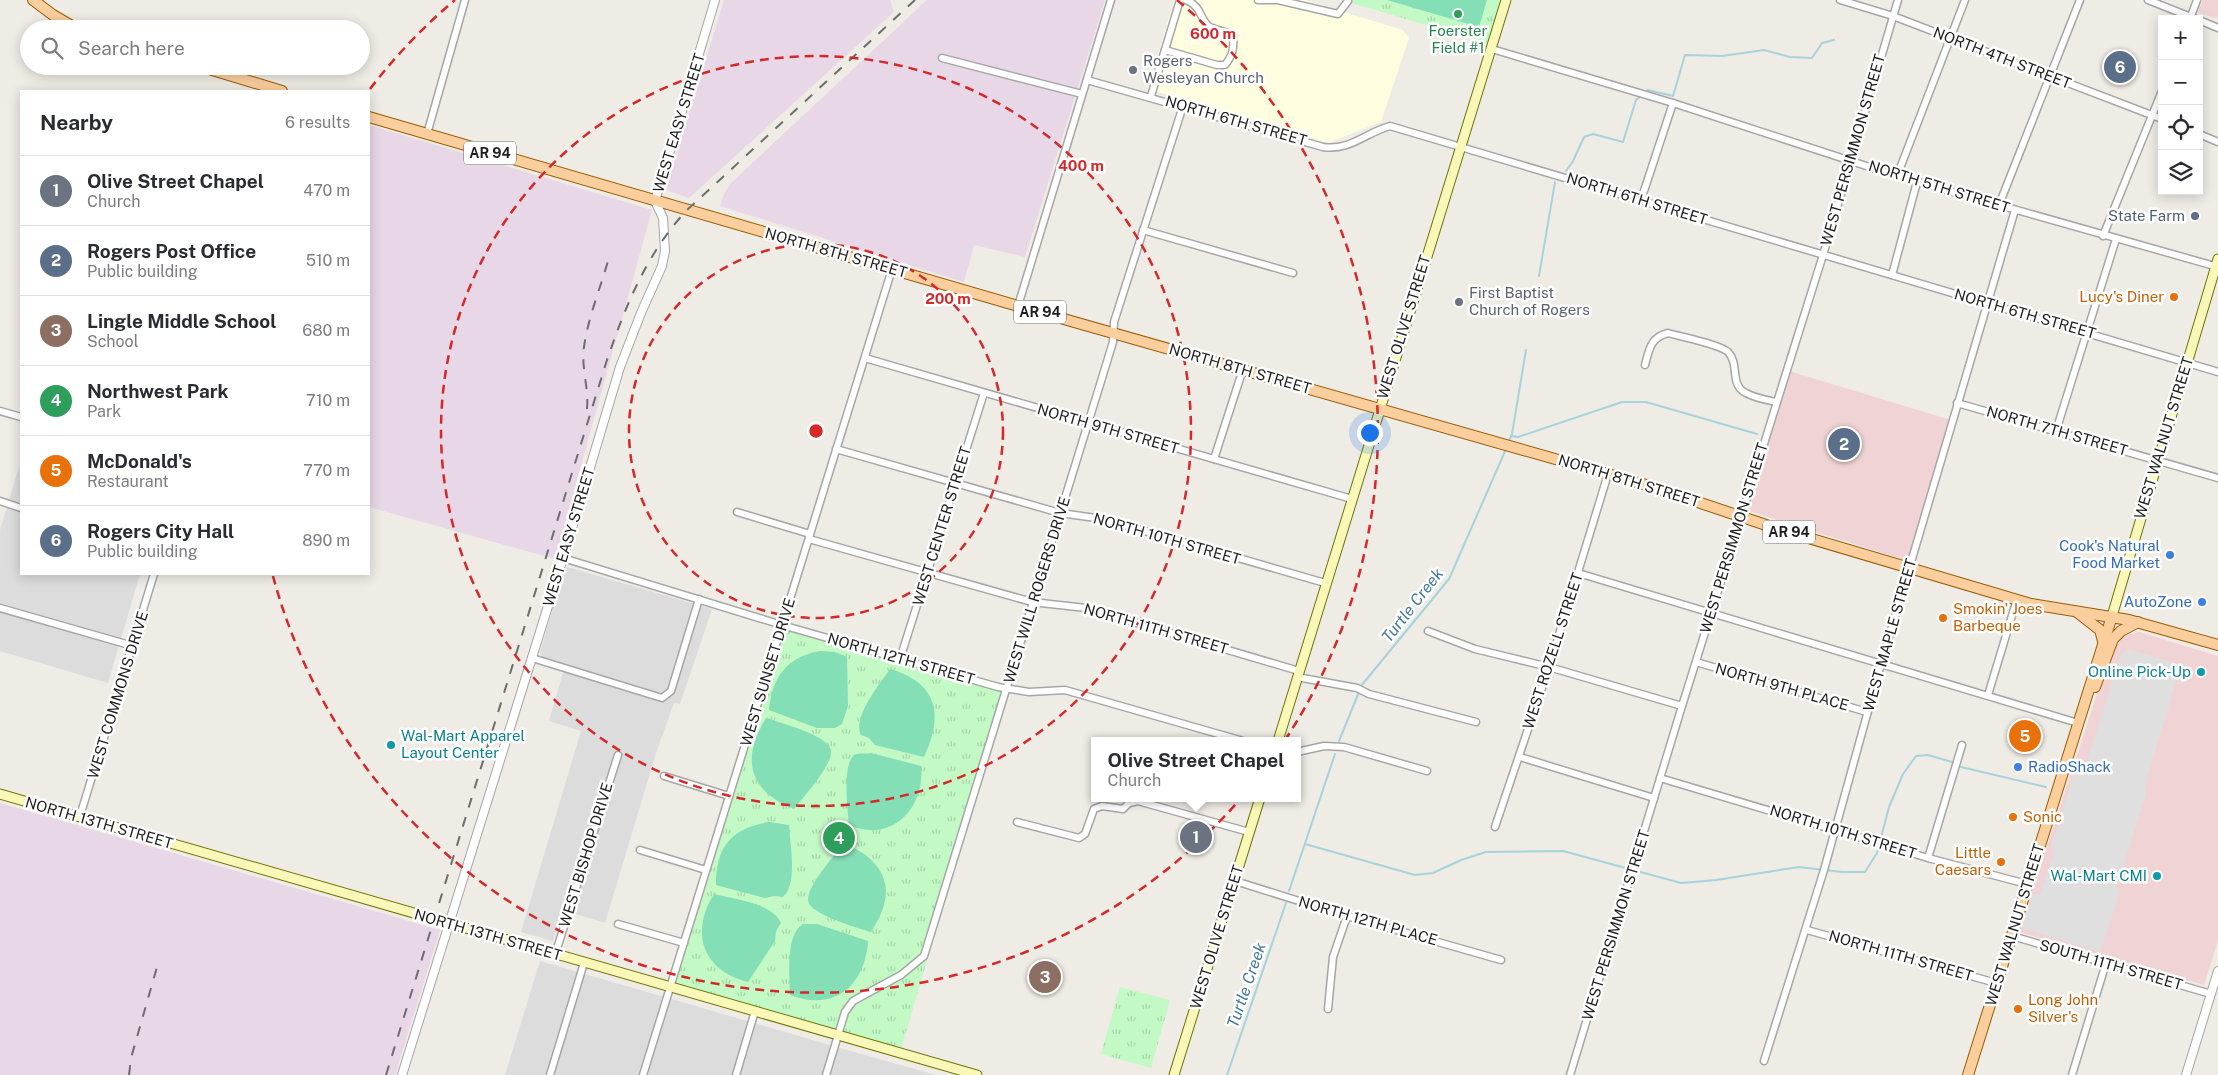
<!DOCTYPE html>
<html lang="en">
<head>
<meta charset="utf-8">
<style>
  body { margin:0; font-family:"Public Sans",sans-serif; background:#f2f2f3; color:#2b2b33 }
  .controls { position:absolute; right:15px; top:15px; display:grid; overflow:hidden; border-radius:0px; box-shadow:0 2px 12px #0003 }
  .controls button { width:45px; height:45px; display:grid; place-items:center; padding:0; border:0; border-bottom:1px solid #e1e1e2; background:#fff; color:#2b2b33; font:25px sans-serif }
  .you { position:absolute; left:1369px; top:432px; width:18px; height:18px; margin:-12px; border:4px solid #fff; border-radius:50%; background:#1a73e8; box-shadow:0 0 0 8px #1a73e833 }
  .badge { display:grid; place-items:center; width:32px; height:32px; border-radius:50%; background:#cb020e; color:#fff; font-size:16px; font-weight:700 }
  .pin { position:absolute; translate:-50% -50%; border:2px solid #fff; box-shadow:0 1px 5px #0006 }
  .popup { position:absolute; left:1091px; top:737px; width:210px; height:65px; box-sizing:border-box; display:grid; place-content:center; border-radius:0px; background:#fff; filter:drop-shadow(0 1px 4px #0005); font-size:16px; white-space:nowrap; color:#7c7c81 }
  .popup b { font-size:19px; color:#2b2b33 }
  .popup::after { content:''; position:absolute; left:50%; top:100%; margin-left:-10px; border:10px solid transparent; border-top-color:#fff }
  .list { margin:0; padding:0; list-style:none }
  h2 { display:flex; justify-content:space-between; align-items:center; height:65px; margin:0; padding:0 20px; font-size:21px }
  h2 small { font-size:16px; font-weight:400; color:#7c7c81 }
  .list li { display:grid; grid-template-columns:32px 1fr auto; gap:15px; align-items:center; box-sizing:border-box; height:70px; padding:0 20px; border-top:1px solid #e1e1e2 }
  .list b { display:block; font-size:19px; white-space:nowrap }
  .list p { margin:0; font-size:16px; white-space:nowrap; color:#7c7c81 }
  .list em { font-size:16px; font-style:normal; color:#7c7c81 }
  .icon { flex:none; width:28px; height:28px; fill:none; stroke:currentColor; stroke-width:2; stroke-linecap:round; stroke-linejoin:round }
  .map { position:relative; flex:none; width:2218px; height:1075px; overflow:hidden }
  .search { position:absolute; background:#fff; box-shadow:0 2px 12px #0003; left:20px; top:20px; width:350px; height:55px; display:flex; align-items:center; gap:12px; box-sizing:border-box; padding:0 18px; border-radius:28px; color:#7c7c81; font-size:19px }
  .panel { position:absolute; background:#fff; box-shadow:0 2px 12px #0003; left:20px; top:90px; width:350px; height:485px; border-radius:0px }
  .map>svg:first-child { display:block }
  .residential { fill:#dddcdc }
  .commercial { fill:#f0d4d5 }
  .industrial { fill:#e8d7e6 }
  .education { fill:#fffddf }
  .park { fill:url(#park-tufts) }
  .pitch { fill:#84deb6 }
  .parking { fill:#dfdfdf }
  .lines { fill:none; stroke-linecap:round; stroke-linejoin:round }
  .stream { stroke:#a6d3dc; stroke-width:2 }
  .minor-casing { stroke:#a6a6a6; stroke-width:9 }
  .tertiary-casing { stroke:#a6a6a6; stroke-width:10 }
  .secondary-casing { stroke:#6f7506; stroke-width:11 }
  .primary-casing { stroke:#975d02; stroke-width:12 }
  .minor { stroke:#fff; stroke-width:6 }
  .tertiary { stroke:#fff; stroke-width:8 }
  .secondary { stroke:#f9f8b9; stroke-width:9 }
  .primary { stroke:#fbce9e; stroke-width:10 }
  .rail { stroke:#6d6d6d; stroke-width:2; stroke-dasharray:10 10; stroke-linecap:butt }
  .ring { fill:none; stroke:#d62828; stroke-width:2.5; stroke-dasharray:9 6 }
  .leisure-dot { fill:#2e9e5b; stroke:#fff; stroke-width:2 }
  .worship-dot { fill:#6b7280; stroke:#fff; stroke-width:2 }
  .service-dot { fill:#5c6f8a; stroke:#fff; stroke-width:2 }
  .food-dot { fill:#e8710a; stroke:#fff; stroke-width:2 }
  .shop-dot { fill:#3f7fe0; stroke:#fff; stroke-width:2 }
  .culture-dot { fill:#0f9aa8; stroke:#fff; stroke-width:2 }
  .labels { text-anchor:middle; stroke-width:5; stroke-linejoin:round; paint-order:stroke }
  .shield { fill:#fff; stroke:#626262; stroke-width:1 }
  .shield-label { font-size:14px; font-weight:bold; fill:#1f1f1f }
  .leisure-label { font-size:15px; fill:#27864d; stroke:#fff }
  .street-label { font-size:15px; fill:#1f1f1f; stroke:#fff }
  .worship-label { font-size:15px; fill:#5b616d; stroke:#fff; text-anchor:start }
  .service-label { font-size:15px; fill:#4e5e75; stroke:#fff; text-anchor:end }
  .food-label { font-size:15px; fill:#c56008; stroke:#fff; text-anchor:start }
  .shop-label { font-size:15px; fill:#366cbe; stroke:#fff; text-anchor:end }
  .culture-label { font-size:15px; fill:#0d838f; stroke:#fff; text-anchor:end }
  .water-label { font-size:16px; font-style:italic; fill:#46779d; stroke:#fff }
  .centre { fill:#d62828; stroke:#fff; stroke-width:2.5 }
  .ring-label { font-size:15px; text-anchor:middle; font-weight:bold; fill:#d62828; stroke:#fff; stroke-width:5; stroke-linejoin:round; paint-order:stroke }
</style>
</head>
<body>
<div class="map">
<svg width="2218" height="1075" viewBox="0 0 2218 1075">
  <defs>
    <pattern id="park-tufts" width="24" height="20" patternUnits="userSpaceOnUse" patternTransform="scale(1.25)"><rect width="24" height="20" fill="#c2f9c4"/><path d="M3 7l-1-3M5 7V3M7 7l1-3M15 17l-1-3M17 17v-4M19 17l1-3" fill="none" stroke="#a6d5a8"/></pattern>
  </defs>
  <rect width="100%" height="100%" fill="#efebe5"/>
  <g class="residential">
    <polygon points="19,467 21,468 21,574 140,574 108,683 0,651 0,530"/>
    <polygon points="567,567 712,609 680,704 674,703 656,753 605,923 563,910 553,941 521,932 581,731 549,721 565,666 543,658 540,653 564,569"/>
    <polygon points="540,961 847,1050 936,1075 505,1075"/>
  </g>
  <g class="commercial">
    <polygon points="2203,0 2218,0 2218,19 2198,12"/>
    <polygon points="1789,371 1951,420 1908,561 1743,509"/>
    <polygon points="2139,632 2218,656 2218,941 2204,985 2019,932 2112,648 2117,640 2124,636"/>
  </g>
  <g class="industrial">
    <polygon points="724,0 890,0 894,12 689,198 666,190"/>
    <polygon points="927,0 1105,0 1025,257 974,245 964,282 720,206 724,194 731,183"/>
    <polygon points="369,125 652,210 555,559 369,507"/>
    <polygon points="0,803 440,930 395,1075 0,1075"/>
  </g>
  <polygon class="education" points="1174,0 1305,0 1403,30 1409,38 1381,122 1328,143 1148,89"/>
  <g class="park">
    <polygon points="1342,0 1506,0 1493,45"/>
    <polygon points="782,625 1006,689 900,1053 669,987"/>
    <polygon points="1120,987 1170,1000 1151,1068 1101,1054"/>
  </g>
  <g class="pitch">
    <polygon points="1387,0 1487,0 1479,27"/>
    <path d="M 820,651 L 835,652 L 847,657 L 848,706 L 842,724 L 835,728 L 817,728 L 769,710 C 772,677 787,657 820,651 Z"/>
    <path d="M 890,669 C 938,683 944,715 924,757 L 875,745 L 869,738 L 861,735 C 852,717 880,684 890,669 Z"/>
    <path d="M 766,718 C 780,723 829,735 831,751 C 832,766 803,797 794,809 C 748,790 741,759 766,718 Z"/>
    <path d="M 871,753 L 921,766 C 924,796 908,826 876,830 C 867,831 858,828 849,826 C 848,813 841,760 856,754 C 860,753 867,754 871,753 Z"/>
    <path d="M 769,822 L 789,825 C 790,845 798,883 783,897 L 774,896 L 765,898 L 716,885 C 716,847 731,828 769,822 Z"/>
    <path d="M 844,843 C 888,862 898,892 871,932 C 858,928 808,914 808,900 C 807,886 835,855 844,843 Z"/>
    <path d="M 714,894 C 733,899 773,903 781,923 L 776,931 L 775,941 L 748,982 C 702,971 690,932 714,894 Z"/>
    <path d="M 803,924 L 817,924 L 868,941 C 865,986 834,1012 790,995 C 790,976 785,935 803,924 Z"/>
  </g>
  <polygon class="parking" points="2128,649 2181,665 2146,781 2146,794 2117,886 2120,891 2100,952 2026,929 2023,925 2033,894 2040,895 2055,850 2051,848 2074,774 2078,775 2088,758 2121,655"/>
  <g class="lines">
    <g class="stream">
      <polyline points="1644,93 1648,90 1673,96 1685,55 1722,56 1764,50 1790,57 1812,58 1822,43 1834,40"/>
      <polyline points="1566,171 1573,161 1584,137 1593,134 1623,142 1636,100 1641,96"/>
      <polyline points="1539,276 1555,182"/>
      <polyline points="1511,436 1518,437 1622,402 1646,402 1757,434"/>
      <polyline points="1509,441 1512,434 1526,350"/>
      <polyline points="1361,686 1449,579 1506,449"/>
      <polyline points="1339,741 1359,692"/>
      <polyline points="1961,767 2046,787"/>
      <polyline points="1305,844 1415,875 1433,873 1461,860 1486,852 1563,851 1681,883 1716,880 1799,867 1842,872 1865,872 1877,853 1889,807 1903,774 1916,756 1928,755 1952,762"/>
      <polyline points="1289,891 1335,754"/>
      <polyline points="1227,1075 1286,903"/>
    </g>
    <g class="minor-casing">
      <g id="minor">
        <polyline points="1258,0 1275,0"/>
        <polyline points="1278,0 1338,14 1348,1"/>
        <polyline points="1840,0 1893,16 2162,119"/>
        <polyline points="2148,0 2196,19"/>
        <polyline points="2190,19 2197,0"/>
        <polyline points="2199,20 2218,28"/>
        <polyline points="1492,49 1673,103 1897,176 2218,267"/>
        <path d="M 1165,50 L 1217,65 L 1225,65 C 1233,55 1234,48 1233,36 C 1226,31 1218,31 1210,27 C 1199,20 1203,7 1186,0"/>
        <polyline points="942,58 1082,94"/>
        <path d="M 1087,80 L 1323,147 C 1350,151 1365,133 1390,126 L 2218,372"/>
        <polyline points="1151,96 1180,0"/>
        <polyline points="427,134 465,0"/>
        <polyline points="2199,134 2218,142"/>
        <polyline points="1897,176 1965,0"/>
        <polyline points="1641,200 1673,103"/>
        <polyline points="1999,205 2080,0"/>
        <polyline points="1143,230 1293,273"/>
        <polyline points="2103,236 2162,91"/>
        <polyline points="1892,275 1917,182"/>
        <polyline points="1018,306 1111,0"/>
        <polyline points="865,358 1352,499"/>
        <path d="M 1645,365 C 1649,349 1651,337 1668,333 C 1681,337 1719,344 1728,352 C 1740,364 1729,385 1746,393 C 1755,398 1766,400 1776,402"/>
        <polyline points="1957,403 2218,478"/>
        <polyline points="0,411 21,417"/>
        <polyline points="2056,431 2116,239"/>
        <polyline points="836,449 1060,513 1103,519 1325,583"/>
        <polyline points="1214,459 1243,369"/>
        <polyline points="0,501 21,508"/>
        <polyline points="737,512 810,534"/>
        <polyline points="809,539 1032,602 1086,608 1299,671"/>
        <polyline points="563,558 782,625 998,687 1029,692 1065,690 1243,741"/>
        <polyline points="1578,573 2078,723"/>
        <polyline points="0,608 133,646"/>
        <polyline points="1428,631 1475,649 1549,667 1682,706"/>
        <polyline points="532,658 662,698 671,691 699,599"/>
        <polyline points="900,659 984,393"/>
        <polyline points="1696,662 1867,712"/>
        <polyline points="1297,677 1357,688 1369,694 1476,722"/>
        <polyline points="1988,695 2017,599"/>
        <polyline points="1297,752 1324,746 1344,747 1427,771"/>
        <polyline points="1520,757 1654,798"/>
        <polyline points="664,776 729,796"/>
        <polyline points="1660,778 1928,858 2027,884"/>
        <polyline points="80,816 154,574"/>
        <polyline points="1017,822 1079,838 1085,834 1094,809 1102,806 1123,809 1129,803 1138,801 1249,832"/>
        <polyline points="1495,827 1549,667 1608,474"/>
        <polyline points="640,850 706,870"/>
        <polyline points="1928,858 1962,745"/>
        <polyline points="1235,881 1347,916 1501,960"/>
        <polyline points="618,924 684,943"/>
        <polyline points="1807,930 1996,983"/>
        <polyline points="2012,936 2211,994"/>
        <polyline points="555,955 618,755"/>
        <polyline points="1328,1009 1333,957 1347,916"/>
        <polyline points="1764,1061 1824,870 1881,664 2015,210"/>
        <polyline points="550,1075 584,963"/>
        <polyline points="643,1075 892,269"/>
        <polyline points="736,1075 755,1011"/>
        <polyline points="826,1075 845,1012 853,1001 901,975 924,956 1102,378 1113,342 1114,322 1183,106"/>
        <polyline points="1570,1075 1682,706 1823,255 1898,0"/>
        <polyline points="2072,1075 2106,963"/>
      </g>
    </g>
    <g class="tertiary-casing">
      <g id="tertiary">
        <polyline points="402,1075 563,558 620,367 641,313 662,266 665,251 663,218 655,201 715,0"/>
        <polyline points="2186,1075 2218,971"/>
      </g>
    </g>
    <g class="secondary-casing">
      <g id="secondary">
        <polyline points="2112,616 2218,259"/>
        <polyline points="1278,741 1506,0"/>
        <polyline points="0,794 977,1075"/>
        <polyline points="1174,1075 1260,798"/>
      </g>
    </g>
    <g class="primary-casing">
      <g id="primary">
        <polyline points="33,0 53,15 77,29"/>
        <polyline points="199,66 282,91"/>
        <polyline points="369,117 1018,306 1650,486 1775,528 2031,604 2129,620 2218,645"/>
        <polyline points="2077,612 2100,630 2103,641"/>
        <polyline points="2095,687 2113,639 2121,631 2138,622"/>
        <polyline points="1968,1075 2112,616"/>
      </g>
    </g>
    <use href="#minor" class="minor"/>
    <use href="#tertiary" class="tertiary"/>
    <use href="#secondary" class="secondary"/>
    <use href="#primary" class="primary"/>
    <g class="rail">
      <path d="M 587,409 C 589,388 581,368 584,347 C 588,318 600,289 608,261"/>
      <polyline points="129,1075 131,1058 157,967"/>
      <path d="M 386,1075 L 606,363 C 625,307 646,254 687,210 L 915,0"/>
    </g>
  </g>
  <g class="ring">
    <circle cx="816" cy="431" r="187"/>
    <circle cx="816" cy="431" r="375"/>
    <path d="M370 89A562 562 0 0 1 455 0M1177 0A562 562 0 1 1 273 576"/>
  </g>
  <circle class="leisure-dot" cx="1458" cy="14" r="5"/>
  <g class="worship-dot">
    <circle cx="1133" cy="70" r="5"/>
    <circle cx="1459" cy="302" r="5"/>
  </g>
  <circle class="service-dot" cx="2195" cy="216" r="5"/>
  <g class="food-dot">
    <circle cx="2174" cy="297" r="5"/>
    <circle cx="1943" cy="618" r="5"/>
    <circle cx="2013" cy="817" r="5"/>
    <circle cx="2001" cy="862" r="5"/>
    <circle cx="2018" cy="1009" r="5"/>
  </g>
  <g class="shop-dot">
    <circle cx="2170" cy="555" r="5"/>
    <circle cx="2202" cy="602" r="5"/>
    <circle cx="2018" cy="767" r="5"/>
  </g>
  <g class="culture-dot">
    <circle cx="2201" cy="672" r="5"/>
    <circle cx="391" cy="745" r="5"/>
    <circle cx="2157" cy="876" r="5"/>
  </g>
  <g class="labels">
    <g class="shield">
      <rect x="464" y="141.5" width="52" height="23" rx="4"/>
      <rect x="1014" y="300.5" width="52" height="23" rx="4"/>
      <rect x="1763" y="520.5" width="52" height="23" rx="4"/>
    </g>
    <g class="shield-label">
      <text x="490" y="158">AR 94</text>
      <text x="1040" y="317">AR 94</text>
      <text x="1789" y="537">AR 94</text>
    </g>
    <g class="leisure-label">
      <text x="1458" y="36">Foerster<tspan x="1458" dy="17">Field #1</tspan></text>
    </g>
    <g class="street-label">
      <text transform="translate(2002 58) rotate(21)" y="5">NORTH 4TH STREET</text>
      <text transform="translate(1236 121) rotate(16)" y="5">NORTH 6TH STREET</text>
      <text transform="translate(679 123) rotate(-73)" y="5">WEST EASY STREET</text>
      <text transform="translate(1853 150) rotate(-74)" y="5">WEST PERSIMMON STREET</text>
      <text transform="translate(1939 187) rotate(17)" y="5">NORTH 5TH STREET</text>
      <text transform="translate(1637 199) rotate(17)" y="5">NORTH 6TH STREET</text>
      <text transform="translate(836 253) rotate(16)" y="5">NORTH 8TH STREET</text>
      <text transform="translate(2025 314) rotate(16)" y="5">NORTH 6TH STREET</text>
      <text transform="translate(1404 327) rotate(-73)" y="5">WEST OLIVE STREET</text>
      <text transform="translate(1240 369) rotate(16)" y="5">NORTH 8TH STREET</text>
      <text transform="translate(1108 429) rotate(16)" y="5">NORTH 9TH STREET</text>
      <text transform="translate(2057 431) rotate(16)" y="5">NORTH 7TH STREET</text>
      <text transform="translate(2164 438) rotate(-73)" y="5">WEST WALNUT STREET</text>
      <text transform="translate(1629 481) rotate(17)" y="5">NORTH 8TH STREET</text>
      <text transform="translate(942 526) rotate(-73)" y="5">WEST CENTER STREET</text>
      <text transform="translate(569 537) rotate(-73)" y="5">WEST EASY STREET</text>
      <text transform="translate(1734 538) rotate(-73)" y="5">WEST PERSIMMON STREET</text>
      <text transform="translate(1167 539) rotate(16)" y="5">NORTH 10TH STREET</text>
      <text transform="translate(1037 590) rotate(-73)" y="5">WEST WILL ROGERS DRIVE</text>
      <text transform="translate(1156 629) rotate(16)" y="5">NORTH 11TH STREET</text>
      <text transform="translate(1890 635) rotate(-74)" y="5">WEST MAPLE STREET</text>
      <text transform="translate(1553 651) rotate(-72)" y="5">WEST ROZELL STREET</text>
      <text transform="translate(901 659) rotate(16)" y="5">NORTH 12TH STREET</text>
      <text transform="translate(768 672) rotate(-73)" y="5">WEST SUNSET DRIVE</text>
      <text transform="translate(1782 687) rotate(16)" y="5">NORTH 9TH PLACE</text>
      <text transform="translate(118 695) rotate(-73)" y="5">WEST COMMONS DRIVE</text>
      <text transform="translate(99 823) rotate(16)" y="5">NORTH 13TH STREET</text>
      <text transform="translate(1843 832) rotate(17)" y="5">NORTH 10TH STREET</text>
      <text transform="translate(586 855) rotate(-73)" y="5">WEST BISHOP DRIVE</text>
      <text transform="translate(1368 921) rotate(16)" y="5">NORTH 12TH PLACE</text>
      <text transform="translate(1616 925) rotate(-73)" y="5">WEST PERSIMMON STREET</text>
      <text transform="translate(2015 925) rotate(-73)" y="5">WEST WALNUT STREET</text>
      <text transform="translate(488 935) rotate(16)" y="5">NORTH 13TH STREET</text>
      <text transform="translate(1217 937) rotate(-73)" y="5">WEST OLIVE STREET</text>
      <text transform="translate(1901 956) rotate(16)" y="5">NORTH 11TH STREET</text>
      <text transform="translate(2111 965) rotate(16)" y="5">SOUTH 11TH STREET</text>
    </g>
    <g class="worship-label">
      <text x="1143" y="66">Rogers<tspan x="1143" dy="17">Wesleyan Church</tspan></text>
      <text x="1469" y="298">First Baptist<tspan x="1469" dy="17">Church of Rogers</tspan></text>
    </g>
    <g class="service-label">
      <text x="2185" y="221">State Farm</text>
    </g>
    <g class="food-label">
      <text x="2164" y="302" text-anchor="end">Lucy's Diner</text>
      <text x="1953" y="614">Smokin' Joes<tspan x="1953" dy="17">Barbeque</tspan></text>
      <text x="2023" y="822">Sonic</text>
      <text x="1991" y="858" text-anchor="end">Little<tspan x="1991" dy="17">Caesars</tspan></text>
      <text x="2028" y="1005">Long John<tspan x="2028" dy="17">Silver's</tspan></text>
    </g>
    <g class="shop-label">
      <text x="2160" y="551">Cook's Natural<tspan x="2160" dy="17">Food Market</tspan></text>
      <text x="2192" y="607">AutoZone</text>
      <text x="2028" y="772" text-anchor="start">RadioShack</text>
    </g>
    <g class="culture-label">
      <text x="2191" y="677">Online Pick-Up</text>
      <text x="401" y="741" text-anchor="start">Wal-Mart Apparel<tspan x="401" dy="17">Layout Center</tspan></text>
      <text x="2147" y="881">Wal-Mart CMI</text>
    </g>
    <g class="water-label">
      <text transform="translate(1412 605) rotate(-52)" y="6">Turtle Creek</text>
      <text transform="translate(1246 985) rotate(-71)" y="6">Turtle Creek</text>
    </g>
  </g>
  <circle cx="816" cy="431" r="8" class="centre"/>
  <g class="ring-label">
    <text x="1213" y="39">600 m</text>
    <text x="1081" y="171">400 m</text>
    <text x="948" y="304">200 m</text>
  </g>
</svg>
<div class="controls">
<button>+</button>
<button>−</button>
<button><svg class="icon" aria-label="locate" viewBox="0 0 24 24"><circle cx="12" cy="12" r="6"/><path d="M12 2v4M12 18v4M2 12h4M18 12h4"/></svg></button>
<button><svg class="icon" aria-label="layers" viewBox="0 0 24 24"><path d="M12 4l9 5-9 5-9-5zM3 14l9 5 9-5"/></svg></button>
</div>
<div class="you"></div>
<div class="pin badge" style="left:1196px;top:837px;background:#6b7280">1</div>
<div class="popup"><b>Olive Street Chapel</b>Church</div>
<div class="pin badge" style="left:1844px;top:444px;background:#5c6f8a">2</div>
<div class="pin badge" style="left:1045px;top:977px;background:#8d6e63">3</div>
<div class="pin badge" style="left:839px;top:838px;background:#2e9e5b">4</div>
<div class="pin badge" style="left:2025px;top:736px;background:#e8710a">5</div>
<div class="pin badge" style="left:2120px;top:67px;background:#5c6f8a">6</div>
<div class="search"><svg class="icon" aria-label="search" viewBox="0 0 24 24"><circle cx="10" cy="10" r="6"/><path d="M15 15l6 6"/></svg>Search here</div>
<section class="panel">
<h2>Nearby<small>6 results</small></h2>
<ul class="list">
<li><span class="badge" style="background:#6b7280">1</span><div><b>Olive Street Chapel</b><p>Church</p></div><em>470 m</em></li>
<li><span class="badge" style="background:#5c6f8a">2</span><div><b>Rogers Post Office</b><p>Public building</p></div><em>510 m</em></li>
<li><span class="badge" style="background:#8d6e63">3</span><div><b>Lingle Middle School</b><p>School</p></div><em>680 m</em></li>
<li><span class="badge" style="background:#2e9e5b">4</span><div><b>Northwest Park</b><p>Park</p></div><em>710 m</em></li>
<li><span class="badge" style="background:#e8710a">5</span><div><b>McDonald's</b><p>Restaurant</p></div><em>770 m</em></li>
<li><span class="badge" style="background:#5c6f8a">6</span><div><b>Rogers City Hall</b><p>Public building</p></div><em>890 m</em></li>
</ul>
</section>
</div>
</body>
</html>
